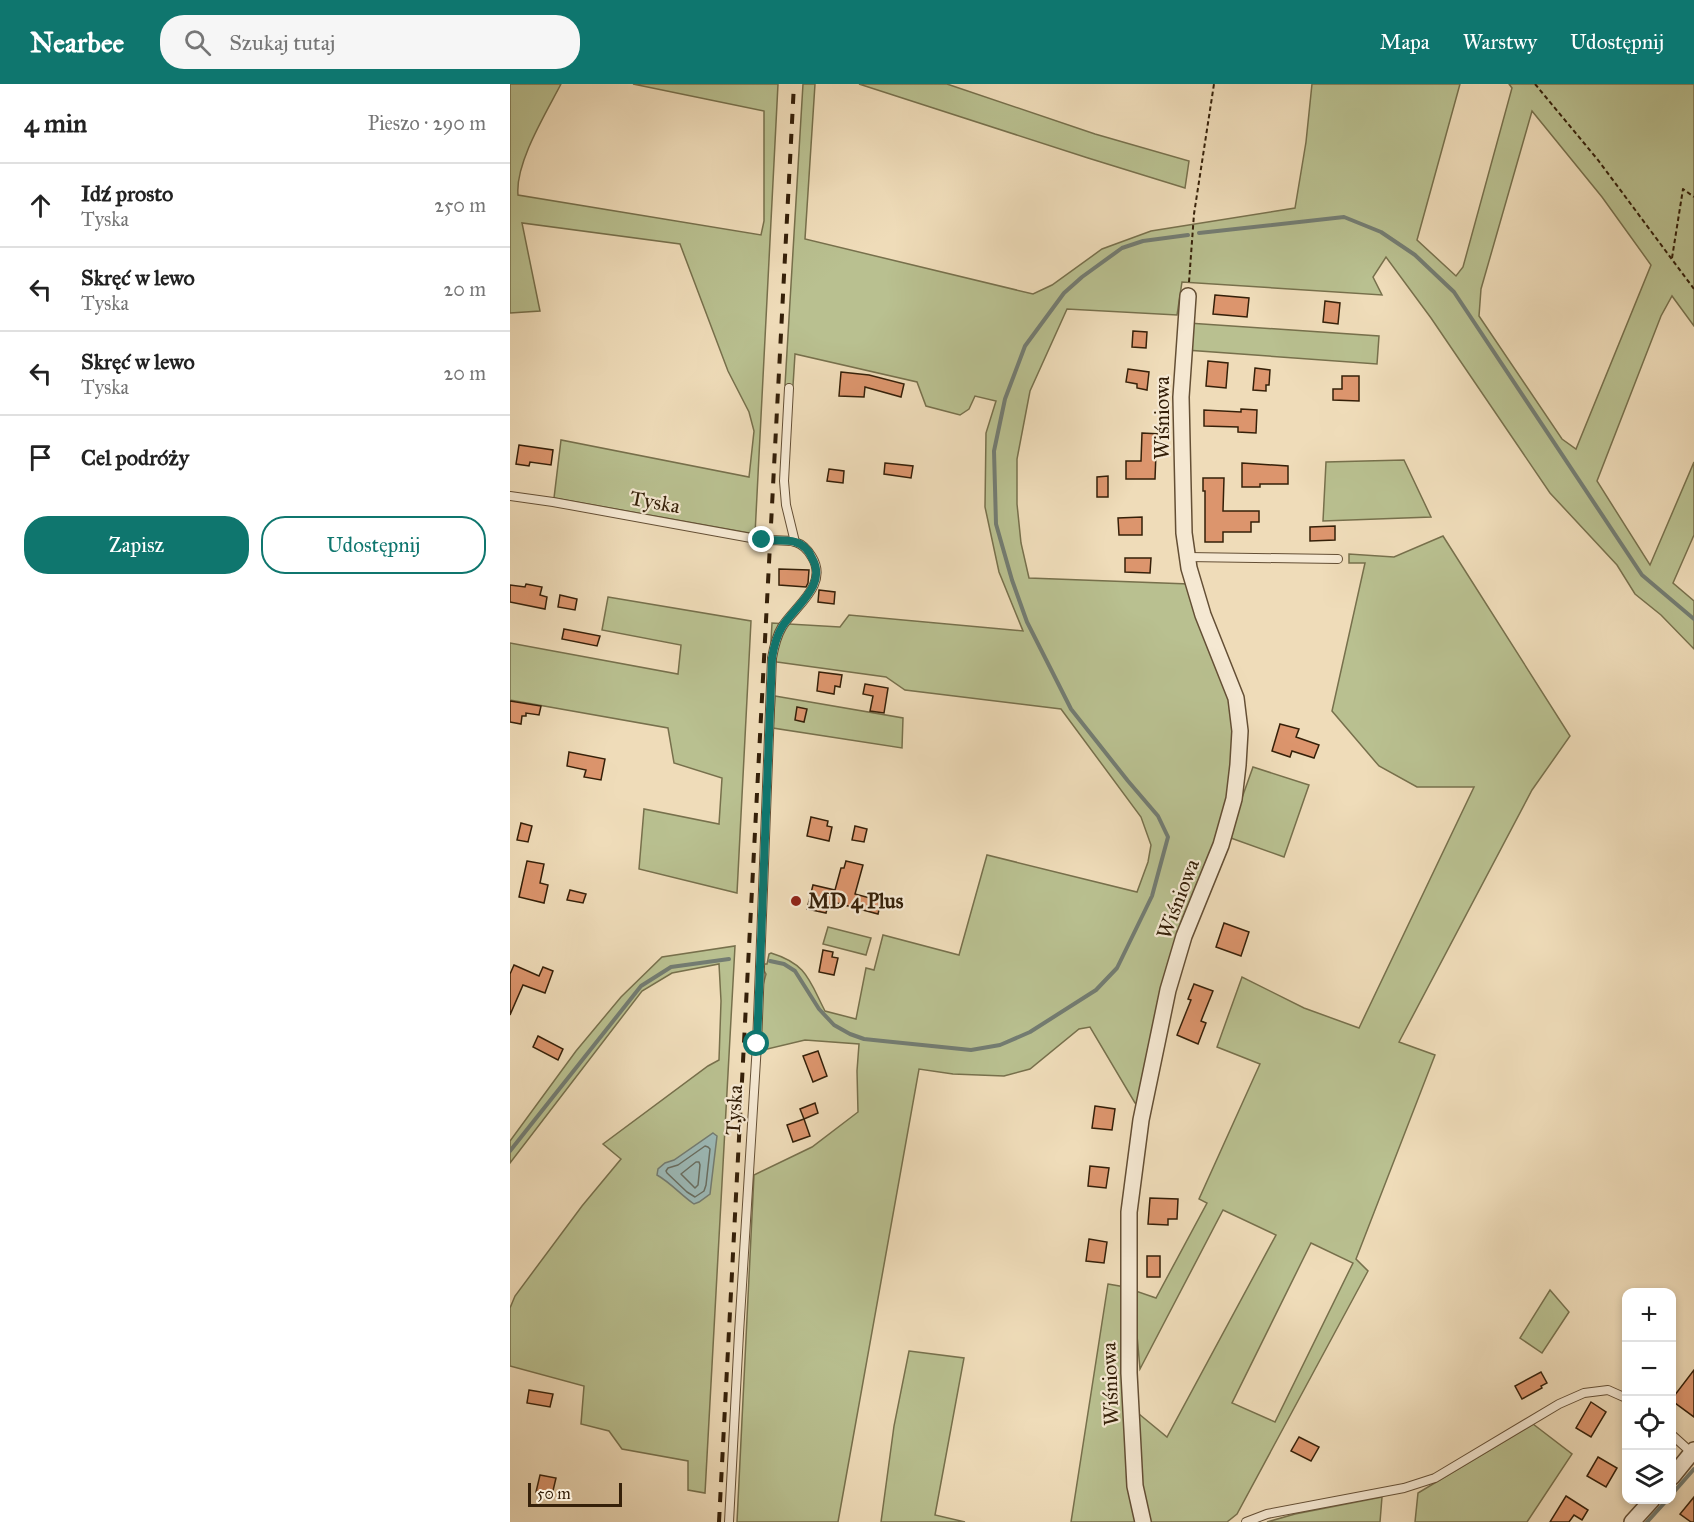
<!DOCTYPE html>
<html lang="pl">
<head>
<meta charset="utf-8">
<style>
  body { margin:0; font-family:"IM FELL Great Primer",serif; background:#f6f6f6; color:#222 }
  .controls { position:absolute; right:18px; bottom:18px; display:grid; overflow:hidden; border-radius:12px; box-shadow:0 3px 9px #0003 }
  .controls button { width:54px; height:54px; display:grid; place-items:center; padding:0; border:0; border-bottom:2px solid #e0e0e0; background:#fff; color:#222; font:30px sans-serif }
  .scale { position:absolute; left:18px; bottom:15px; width:94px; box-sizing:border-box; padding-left:6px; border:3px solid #352009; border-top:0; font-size:16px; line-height:21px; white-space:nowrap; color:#352009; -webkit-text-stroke:4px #f5e8d2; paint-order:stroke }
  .stop { position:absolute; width:18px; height:18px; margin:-14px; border:4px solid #0f766e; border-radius:50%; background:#fff }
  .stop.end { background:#0f766e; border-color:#fff; box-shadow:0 2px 6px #0008 }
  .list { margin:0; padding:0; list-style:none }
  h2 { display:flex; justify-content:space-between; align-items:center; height:78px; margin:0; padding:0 24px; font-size:26px }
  h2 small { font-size:20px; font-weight:400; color:#767676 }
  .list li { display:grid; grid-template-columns:39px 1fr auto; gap:18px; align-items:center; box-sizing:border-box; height:84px; padding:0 24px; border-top:2px solid #e0e0e0 }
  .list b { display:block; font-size:22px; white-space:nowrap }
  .list p { margin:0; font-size:20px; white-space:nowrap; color:#767676 }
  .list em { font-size:20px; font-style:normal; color:#767676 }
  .actions { display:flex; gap:12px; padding:18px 24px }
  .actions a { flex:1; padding:14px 0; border:2px solid #0f766e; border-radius:24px; text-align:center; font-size:21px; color:#0f766e }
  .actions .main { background:#0f766e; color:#fff }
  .icon { flex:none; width:33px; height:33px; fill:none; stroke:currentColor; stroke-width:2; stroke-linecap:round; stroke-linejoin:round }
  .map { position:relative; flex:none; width:1184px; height:1438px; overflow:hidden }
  header { display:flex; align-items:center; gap:36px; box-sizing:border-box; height:84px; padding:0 30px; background:#0f766e; color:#fff }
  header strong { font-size:28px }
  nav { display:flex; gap:33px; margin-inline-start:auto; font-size:21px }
  .search { width:420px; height:54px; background:#f6f6f6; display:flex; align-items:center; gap:15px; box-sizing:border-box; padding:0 21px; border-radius:24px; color:#767676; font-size:22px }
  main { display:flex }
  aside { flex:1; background:#fff }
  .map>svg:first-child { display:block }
  .green { fill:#b9c090; stroke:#77704c; stroke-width:1.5; fill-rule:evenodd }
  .water { fill:#9cbab8; stroke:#737c72; stroke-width:1.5 }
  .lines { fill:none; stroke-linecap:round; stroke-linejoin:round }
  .shore { stroke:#686d60; stroke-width:1.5 }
  .stream { stroke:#737c72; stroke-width:4 }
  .building { fill:#dc956d; stroke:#352009; stroke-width:1.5 }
  .service-casing { stroke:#644f35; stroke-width:10 }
  .minor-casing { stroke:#644f35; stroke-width:18 }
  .path { stroke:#352009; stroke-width:2; stroke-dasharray:4.5 3; stroke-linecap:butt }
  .service { stroke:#f5e8d2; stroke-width:8 }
  .minor { stroke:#f5e8d2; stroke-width:15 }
  .rail { stroke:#352009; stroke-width:4; stroke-dasharray:10 10; stroke-linecap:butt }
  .route { stroke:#0f766e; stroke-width:8 }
  .poi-dot { fill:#8f2418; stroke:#f5e8d2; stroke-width:2 }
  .labels { text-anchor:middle; stroke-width:4.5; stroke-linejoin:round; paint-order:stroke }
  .street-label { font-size:21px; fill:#352009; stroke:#f5e8d2 }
  .poi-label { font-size:21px; font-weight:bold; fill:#352009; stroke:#f5e8d2; text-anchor:start }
</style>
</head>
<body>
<header>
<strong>Nearbee</strong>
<div class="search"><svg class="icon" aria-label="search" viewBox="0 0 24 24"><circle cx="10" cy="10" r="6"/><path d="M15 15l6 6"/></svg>Szukaj tutaj</div>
<nav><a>Mapa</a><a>Warstwy</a><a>Udostępnij</a></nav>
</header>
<main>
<aside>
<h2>4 min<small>Pieszo · 290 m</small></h2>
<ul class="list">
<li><svg class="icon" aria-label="ahead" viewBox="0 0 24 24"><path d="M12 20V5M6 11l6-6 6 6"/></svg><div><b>Idź prosto</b><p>Tyska</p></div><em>250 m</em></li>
<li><svg class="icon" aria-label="left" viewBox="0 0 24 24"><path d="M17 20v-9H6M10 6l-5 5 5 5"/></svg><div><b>Skręć w lewo</b><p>Tyska</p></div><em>20 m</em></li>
<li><svg class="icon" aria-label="left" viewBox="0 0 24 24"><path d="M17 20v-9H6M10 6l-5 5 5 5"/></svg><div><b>Skręć w lewo</b><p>Tyska</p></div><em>20 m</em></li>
<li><svg class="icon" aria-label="arrive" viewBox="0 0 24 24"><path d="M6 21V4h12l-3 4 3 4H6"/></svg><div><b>Cel podróży</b></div></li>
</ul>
<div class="actions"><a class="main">Zapisz</a><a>Udostępnij</a></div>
</aside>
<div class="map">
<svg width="1184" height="1438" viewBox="0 0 1184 1438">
  <rect width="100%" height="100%" fill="#efdcb9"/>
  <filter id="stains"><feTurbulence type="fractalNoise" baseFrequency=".00333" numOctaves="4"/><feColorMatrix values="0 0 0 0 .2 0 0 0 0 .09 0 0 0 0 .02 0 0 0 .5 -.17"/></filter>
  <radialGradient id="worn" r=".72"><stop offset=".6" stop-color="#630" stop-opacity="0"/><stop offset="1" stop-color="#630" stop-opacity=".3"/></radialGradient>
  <g class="green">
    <path d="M 0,0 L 51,0 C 36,29 5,79 8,111 L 251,151 L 254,137 L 254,27 L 123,0 L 268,0 L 245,450 L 44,414 L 51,356 L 239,393 L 244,347 L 239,328 L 218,287 L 170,160 L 12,139 L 30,227 L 0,229 Z"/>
    <path d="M 293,0 L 305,0 L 295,155 L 523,210 L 542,201 L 592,165 L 641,147 L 785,124 L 796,58 L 802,0 L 950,0 L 907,156 L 946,192 L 953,183 L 1002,4 L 999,0 L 1184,0 L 1184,242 L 1162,212 L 1151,232 L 1087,397 L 1140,481 L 1184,378 L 1184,451 L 1163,499 L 1184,517 L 1184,565 L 1151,531 L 1125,510 L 1107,481 L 1040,409 L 921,234 L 876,173 L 863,193 L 872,211 L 672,198 L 667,231 L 557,225 L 520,307 L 507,375 L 507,420 L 511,459 L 519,494 L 679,500 L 723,621 L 722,710 L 630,1022 L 625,1019 L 580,943 L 569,945 L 520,985 L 494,992 L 443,990 L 409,985 L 328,1438 L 227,1438 L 244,1091 L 302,1063 L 348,1028 L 347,987 L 349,960 L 295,956 L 249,967 L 253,901 L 256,890 L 253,885 L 254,880 L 257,880 L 259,870 L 261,869 C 297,880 299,896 315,927 L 346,935 L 356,884 L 364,886 L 373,851 L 449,871 L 477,771 L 627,808 L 638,778 L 641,761 L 631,733 L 551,625 L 395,606 L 376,593 L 267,578 L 260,575 L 262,539 L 330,543 L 339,531 L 513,547 L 489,488 L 475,423 L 476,349 L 486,317 L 465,312 L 459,325 L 450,331 L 416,322 L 407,298 L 285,270 L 283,302 L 275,301 ZM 1022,27 L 1092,113 L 1141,181 L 1066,365 L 1052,355 L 969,232 L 971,205 Z"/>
    <polygon points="349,0 437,0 585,50 679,77 675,104 578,74"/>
    <polygon points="678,239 869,252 867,280 676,266"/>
    <polygon points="894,376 921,433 813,437 816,378"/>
    <path d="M 933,452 L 1060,652 L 1022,706 L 889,958 L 925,971 L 846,1175 L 858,1187 L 727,1430 L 717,1438 L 636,1438 L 628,1405 L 629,1330 L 657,1353 L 766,1151 L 713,1126 L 630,1285 L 623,1206 L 646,1214 L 697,1119 L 689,1115 L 750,980 L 707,963 L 732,893 L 794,924 L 849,944 L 964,703 L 907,703 L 869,682 L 822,627 L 855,479 L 839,479 L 839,470 L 884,473 ZM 801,1159 L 843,1179 L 765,1338 L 722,1319 Z"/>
    <polygon points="98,513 241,537 227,809 129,785 134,725 209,740 212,694 164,679 158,644 0,616 0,559 168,590 171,561 92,546"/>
    <polygon points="265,612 393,634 392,664 263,644"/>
    <polygon points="743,683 799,701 774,773 718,753"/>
    <polygon points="318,843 361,854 356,871 313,860"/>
    <polygon points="225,862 195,1409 178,1406 178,1377 112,1365 99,1347 71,1340 74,1302 0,1282 0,1224 5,1212 72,1122 111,1075 93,1060 198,982 209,976 211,917 209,880 162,889 132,907 0,1079 0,1057 66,967 111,913 152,873"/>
    <polygon points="598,1200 615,1203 628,1438 561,1438"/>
    <polygon points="1040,1206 1059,1228 1032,1269 1010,1254"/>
    <polygon points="399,1267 454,1274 425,1431 455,1438 371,1438 384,1342"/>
    <polygon points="1023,1340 1062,1370 1017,1438 905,1438 908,1409"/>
    <polygon points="872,1413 870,1438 757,1438 785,1430"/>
  </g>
  <path class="water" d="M 203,1049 L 207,1052 L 200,1110 L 189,1118 L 184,1120 C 171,1111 161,1099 147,1091 L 148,1085 L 155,1079 L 164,1076 Z"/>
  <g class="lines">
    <g class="shore">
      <polygon points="195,1062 198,1063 200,1065 196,1101 194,1107 185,1113 177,1108 157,1089 156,1087 158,1084 168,1081"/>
      <polygon points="186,1078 189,1078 190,1081 188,1101 185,1104 171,1090"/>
    </g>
    <g class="stream">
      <polyline points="689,149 834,133 871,148 905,171 944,208 1132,491 1184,535"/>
      <polyline points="260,877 274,880 285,887 309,925 324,941 340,950 354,955 373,957 461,966 490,961 520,948 586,906 607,884 642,812 658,753 648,732 618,697 561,625 517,538 502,496 486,440 484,367 495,315 515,262 554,209 572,193 612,164 633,157 678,151"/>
      <polyline points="0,1067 131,902 161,883 219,875"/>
      <polyline points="1162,1410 1184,1385"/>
      <polyline points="1137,1438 1157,1416"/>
    </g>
  </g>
  <g class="building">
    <polygon points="705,211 739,214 737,233 703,230"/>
    <polygon points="815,217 830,219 828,240 813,238"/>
    <polygon points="623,247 637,248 636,264 622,263"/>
    <polygon points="698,277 718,279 716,304 696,302"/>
    <polygon points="745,284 760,286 759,301 756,301 756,307 743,306"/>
    <polygon points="618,285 639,288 637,306 627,304 627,300 616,298"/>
    <polygon points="331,288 359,291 394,300 391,313 355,303 354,313 329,312"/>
    <polygon points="832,292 849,292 849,317 823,316 823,305 832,305"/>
    <polygon points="731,325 747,326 746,349 728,348 728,343 694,342 694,326 731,328"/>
    <polygon points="632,349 651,350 650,370 646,369 645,395 616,395 616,377 631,377"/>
    <polygon points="9,361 43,366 41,381 20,378 19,382 6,380"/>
    <polygon points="375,379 403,382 401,394 374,390"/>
    <polygon points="732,379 778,382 778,400 750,400 750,403 732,403"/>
    <polygon points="319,385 334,387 333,399 317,397"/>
    <polygon points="598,392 598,413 587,413 587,393"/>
    <polygon points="693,394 714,394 713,427 749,427 749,438 741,438 741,448 713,448 713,458 695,458 695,407 693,407"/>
    <polygon points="632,433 632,451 609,451 608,434"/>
    <polygon points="825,442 825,456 800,457 800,443"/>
    <polygon points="615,474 641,474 640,489 615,488"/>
    <polygon points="269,485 299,486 298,499 296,503 269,501"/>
    <polygon points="16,500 32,503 30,511 37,513 35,525 0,518 0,501 15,503"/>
    <polygon points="309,506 325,508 324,520 308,518"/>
    <polygon points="50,511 67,515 65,526 48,523"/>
    <polygon points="54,545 90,552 87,562 52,555"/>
    <polygon points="309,588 332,591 330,603 325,602 324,610 307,607"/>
    <polygon points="355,600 378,604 374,629 360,627 363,612 353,610"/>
    <polygon points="0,617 31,622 29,631 16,629 16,632 12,632 11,640 0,638"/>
    <polygon points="287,623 297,625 294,638 285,636"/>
    <polygon points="770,640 789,645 786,653 809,661 804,674 782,667 780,673 762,667"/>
    <polygon points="59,668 95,675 91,696 74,693 76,686 57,682"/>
    <polygon points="301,733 318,737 317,742 322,743 319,757 297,752"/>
    <polygon points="11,739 22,742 18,758 7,756"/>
    <polygon points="345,742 357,745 354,758 342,756"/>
    <polygon points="17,777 34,780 30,799 38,801 34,819 9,813"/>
    <polygon points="336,777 353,781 345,810 371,817 368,830 323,818 322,822 318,821 316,829 297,825 303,801 325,806 331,784 334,784"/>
    <polygon points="60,806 76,810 73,819 57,816"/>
    <polygon points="714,839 739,848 731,872 706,863"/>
    <polygon points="313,866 323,868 322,873 328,874 324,891 309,888"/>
    <polygon points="4,881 29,892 33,883 43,887 35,909 13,901 0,931 0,890"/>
    <polygon points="684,900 703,907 691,937 696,939 688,960 667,951 681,916 678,915"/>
    <polygon points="28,952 53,965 48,976 23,963"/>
    <polygon points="308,967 317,992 303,998 293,972"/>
    <polygon points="305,1019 308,1029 294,1035 290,1025"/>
    <polygon points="585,1022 605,1025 602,1046 582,1044"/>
    <polygon points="294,1035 300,1052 283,1058 277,1041"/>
    <polygon points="580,1082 599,1084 596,1104 578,1102"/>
    <polygon points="640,1114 668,1115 667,1135 658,1135 658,1141 638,1140"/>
    <polygon points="579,1155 597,1158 594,1179 576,1177"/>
    <rect x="637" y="1172" width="13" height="21"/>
    <polygon points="1184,1286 1184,1333 1161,1316"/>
    <polygon points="1031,1288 1037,1299 1031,1302 1032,1304 1012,1315 1005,1302"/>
    <polygon points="19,1306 43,1310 40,1323 17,1319"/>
    <polygon points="1081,1318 1096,1328 1081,1353 1066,1344"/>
    <polygon points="789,1353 809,1363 801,1377 781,1367"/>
    <polygon points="1088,1373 1107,1384 1096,1403 1077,1392"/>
    <polygon points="30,1391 46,1394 42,1411 26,1408"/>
    <polygon points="1056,1412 1078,1426 1072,1436 1064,1431 1059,1438 1040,1438"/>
    <polygon points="1184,1413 1184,1438 1181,1438 1170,1430"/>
  </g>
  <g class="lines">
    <g class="service-casing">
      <g id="service">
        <polyline points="279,304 274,397 276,421 285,458"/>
        <path d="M 0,412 L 43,418 L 252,456 C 262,457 275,455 285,458 C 292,460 298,466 302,473 C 319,501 285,522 272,543 C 266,553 264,563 262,574 L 247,960 L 229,1249 L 219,1438"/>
        <polyline points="677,473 828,475"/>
        <polyline points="1162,1351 1182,1369"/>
        <polyline points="736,1438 757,1430 894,1404 925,1394 1049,1320 1074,1309 1098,1306 1116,1314"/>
      </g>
    </g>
    <g class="minor-casing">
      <g id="minor">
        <polyline points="1162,1393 1184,1366"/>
        <polyline points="633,1438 625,1402 619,1289 619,1128 631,1036 658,906 674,852 711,761 724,715 728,681 730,647 726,614 693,531 679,484 674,449 671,313 678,212"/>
        <polyline points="1122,1438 1142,1416"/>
      </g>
    </g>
    <g class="path">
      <polyline points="1025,0 1088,76 1184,205"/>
      <polyline points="1162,174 1173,105 1184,113"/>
      <polyline points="679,198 684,130 704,0"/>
    </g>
    <use href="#service" class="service"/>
    <use href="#minor" class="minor"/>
    <polyline class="rail" points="209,1438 284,0"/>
  </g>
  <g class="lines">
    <path class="route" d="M 247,960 L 262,574 C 264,562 266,553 272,543 C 285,522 318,501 302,474 C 299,467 293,460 285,458 C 276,455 262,457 252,456"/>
  </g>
  <circle class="poi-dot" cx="286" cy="817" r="6"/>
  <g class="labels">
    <g class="street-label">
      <text transform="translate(652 334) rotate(-90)" y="7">Wiśniowa</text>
      <text transform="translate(145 418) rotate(10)" y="7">Tyska</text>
      <text transform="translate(668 815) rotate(-69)" y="7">Wiśniowa</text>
      <text transform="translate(224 1026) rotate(-87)" y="7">Tyska</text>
      <text transform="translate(600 1300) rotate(-92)" y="7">Wiśniowa</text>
    </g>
    <g class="poi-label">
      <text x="298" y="824">MD 4 Plus</text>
    </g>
  </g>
  <rect width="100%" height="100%" filter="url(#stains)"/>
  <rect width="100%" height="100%" fill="url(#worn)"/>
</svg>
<div class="controls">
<button>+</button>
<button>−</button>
<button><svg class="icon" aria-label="locate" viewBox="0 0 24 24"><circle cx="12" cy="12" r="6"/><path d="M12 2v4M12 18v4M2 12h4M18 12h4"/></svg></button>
<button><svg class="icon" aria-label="layers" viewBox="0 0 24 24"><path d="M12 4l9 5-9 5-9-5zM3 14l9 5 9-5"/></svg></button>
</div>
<div class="scale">50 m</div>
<div class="stop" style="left:247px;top:960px"></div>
<div class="stop end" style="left:252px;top:456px"></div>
</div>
</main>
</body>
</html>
